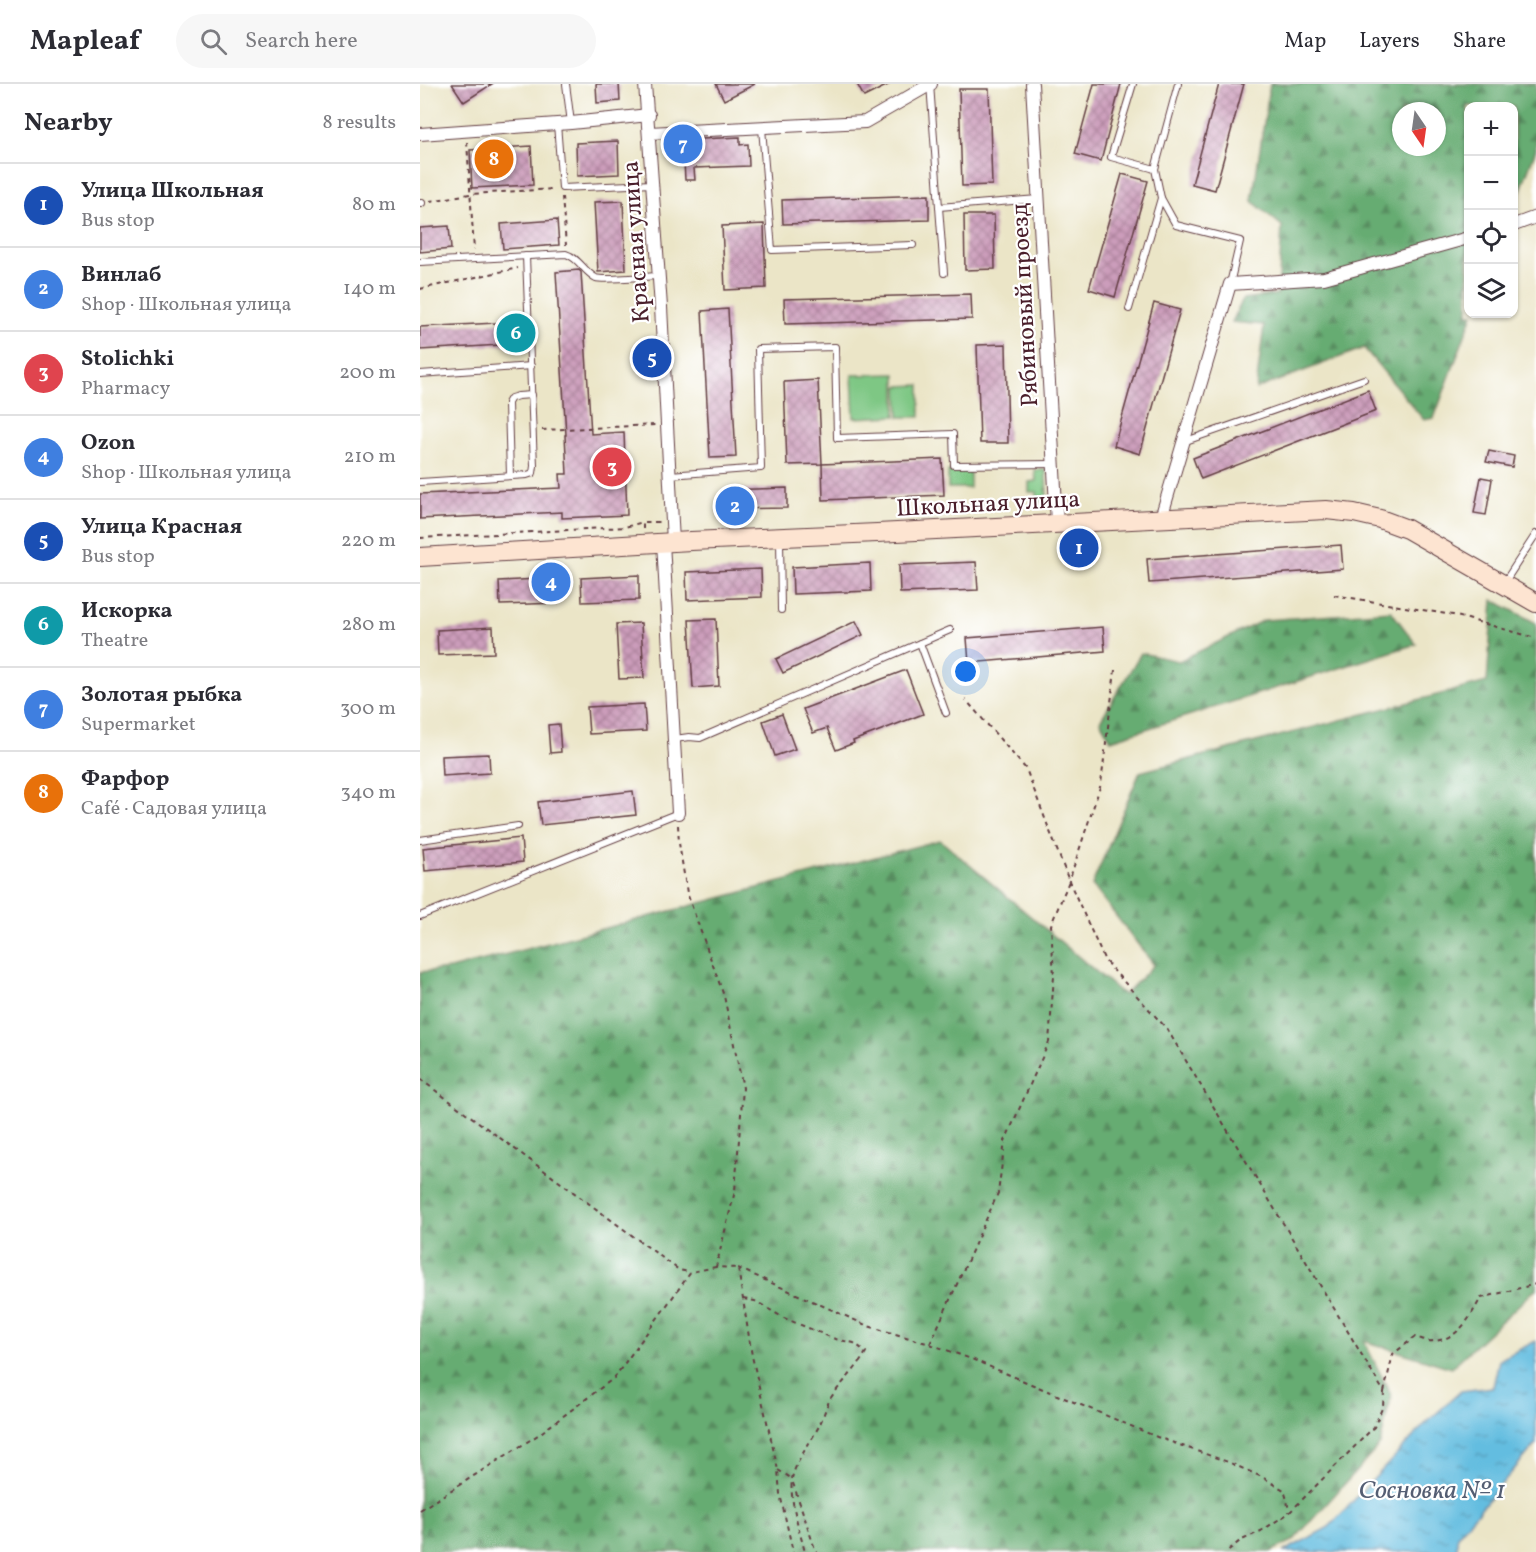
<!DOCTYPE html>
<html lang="en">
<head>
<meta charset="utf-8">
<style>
  body { margin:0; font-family:Vollkorn,serif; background:#f7f7f7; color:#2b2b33 }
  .controls { position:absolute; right:18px; top:18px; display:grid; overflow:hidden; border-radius:12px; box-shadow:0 2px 4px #0004 }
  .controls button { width:54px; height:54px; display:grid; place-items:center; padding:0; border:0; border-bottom:2px solid #e1e1e2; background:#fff; color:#2b2b33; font:30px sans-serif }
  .compass { position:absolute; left:972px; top:18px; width:54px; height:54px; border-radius:50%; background:#fff; box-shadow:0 2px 4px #0004; rotate:167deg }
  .you { position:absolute; left:546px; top:588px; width:21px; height:21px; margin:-15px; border:4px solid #fff; border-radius:50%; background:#1a73e8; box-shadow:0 0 0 9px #1a73e833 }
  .badge { display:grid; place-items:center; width:39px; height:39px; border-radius:50%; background:#1f6fb2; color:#fff; font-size:20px; font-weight:700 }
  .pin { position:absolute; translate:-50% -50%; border:3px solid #fff; box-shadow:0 2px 6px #0006 }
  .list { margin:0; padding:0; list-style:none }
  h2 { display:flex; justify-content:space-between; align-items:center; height:78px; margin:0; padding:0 24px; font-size:26px }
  h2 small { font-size:20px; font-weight:400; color:#7c7c81 }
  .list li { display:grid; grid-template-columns:39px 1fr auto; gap:18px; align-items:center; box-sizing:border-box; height:84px; padding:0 24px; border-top:2px solid #e1e1e2 }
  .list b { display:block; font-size:22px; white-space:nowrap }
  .list p { margin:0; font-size:20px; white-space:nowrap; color:#7c7c81 }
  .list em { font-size:20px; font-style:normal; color:#7c7c81 }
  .icon { flex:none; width:33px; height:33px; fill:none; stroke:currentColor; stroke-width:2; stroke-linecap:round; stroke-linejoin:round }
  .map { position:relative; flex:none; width:1116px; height:1468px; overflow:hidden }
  header { display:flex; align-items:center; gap:36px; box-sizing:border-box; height:84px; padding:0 30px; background:#fff; border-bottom:2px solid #e1e1e2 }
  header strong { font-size:28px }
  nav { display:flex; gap:33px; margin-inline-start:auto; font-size:21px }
  .search { width:420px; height:54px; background:#f7f7f7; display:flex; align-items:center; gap:15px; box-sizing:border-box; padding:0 21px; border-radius:33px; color:#7c7c81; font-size:22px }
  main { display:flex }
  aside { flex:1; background:#fff }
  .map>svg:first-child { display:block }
  .forest { fill:url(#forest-firs); stroke:#58664e; stroke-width:1.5; fill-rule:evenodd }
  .green { fill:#7ec784; stroke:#647358; stroke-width:1.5 }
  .water { fill:url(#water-ripples); stroke:#566e86; stroke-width:1.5 }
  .building { fill:url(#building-cross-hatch) }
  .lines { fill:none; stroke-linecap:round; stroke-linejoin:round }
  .lane-casing { stroke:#623d42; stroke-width:8 }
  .street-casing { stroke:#623d42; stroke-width:14 }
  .secondary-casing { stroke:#623d42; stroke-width:20 }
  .path { stroke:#623d42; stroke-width:2; stroke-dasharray:4.5 4.5; stroke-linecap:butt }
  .lane { stroke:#fff; stroke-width:6 }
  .street { stroke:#fff; stroke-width:12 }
  .secondary { stroke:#fde4d1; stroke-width:18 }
  .labels { text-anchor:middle; stroke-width:4.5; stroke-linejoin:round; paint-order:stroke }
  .street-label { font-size:24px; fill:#4a1f2b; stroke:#fff }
  .water-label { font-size:26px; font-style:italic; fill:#545e73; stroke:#fff }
</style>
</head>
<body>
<header>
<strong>Mapleaf</strong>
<div class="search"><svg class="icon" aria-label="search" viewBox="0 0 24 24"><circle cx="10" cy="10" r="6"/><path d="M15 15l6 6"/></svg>Search here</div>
<nav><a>Map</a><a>Layers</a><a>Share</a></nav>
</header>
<main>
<aside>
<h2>Nearby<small>8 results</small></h2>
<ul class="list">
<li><span class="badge" style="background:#1a4fb4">1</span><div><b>Улица Школьная</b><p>Bus stop</p></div><em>80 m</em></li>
<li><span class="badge" style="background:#3f7fe0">2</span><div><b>Винлаб</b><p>Shop · Школьная улица</p></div><em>140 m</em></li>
<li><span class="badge" style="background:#e0444e">3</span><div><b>Stolichki</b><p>Pharmacy</p></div><em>200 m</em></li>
<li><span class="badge" style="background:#3f7fe0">4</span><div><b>Ozon</b><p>Shop · Школьная улица</p></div><em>210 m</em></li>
<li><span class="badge" style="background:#1a4fb4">5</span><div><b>Улица Красная</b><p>Bus stop</p></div><em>220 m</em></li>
<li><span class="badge" style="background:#0f9aa8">6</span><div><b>Искорка</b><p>Theatre</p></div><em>280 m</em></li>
<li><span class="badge" style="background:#3f7fe0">7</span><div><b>Золотая рыбка</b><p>Supermarket</p></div><em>300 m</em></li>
<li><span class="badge" style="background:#e8710a">8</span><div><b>Фарфор</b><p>Café · Садовая улица</p></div><em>340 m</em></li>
</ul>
</aside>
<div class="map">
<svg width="1116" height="1468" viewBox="0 0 1116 1468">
  <defs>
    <pattern id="forest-firs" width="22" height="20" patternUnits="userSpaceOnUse" patternTransform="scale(1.5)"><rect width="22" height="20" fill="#66ac72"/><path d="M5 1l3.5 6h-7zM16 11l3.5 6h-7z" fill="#568b5e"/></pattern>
    <pattern id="water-ripples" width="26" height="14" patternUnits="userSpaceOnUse" patternTransform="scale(1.5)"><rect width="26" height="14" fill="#63bde0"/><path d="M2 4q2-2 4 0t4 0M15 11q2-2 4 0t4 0" fill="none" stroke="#5499b6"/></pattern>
    <pattern id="building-cross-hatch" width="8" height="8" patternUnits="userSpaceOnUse" patternTransform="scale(1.5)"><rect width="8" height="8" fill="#cc9dbb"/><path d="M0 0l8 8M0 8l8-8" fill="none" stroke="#a87f98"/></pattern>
  </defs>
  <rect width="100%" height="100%" fill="#fff"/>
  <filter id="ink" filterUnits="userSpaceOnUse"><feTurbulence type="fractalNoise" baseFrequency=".0167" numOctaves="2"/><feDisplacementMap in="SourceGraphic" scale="12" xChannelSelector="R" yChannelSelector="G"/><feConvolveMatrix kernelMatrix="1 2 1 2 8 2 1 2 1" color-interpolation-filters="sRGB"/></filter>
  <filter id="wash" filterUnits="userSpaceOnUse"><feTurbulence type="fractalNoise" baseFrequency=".008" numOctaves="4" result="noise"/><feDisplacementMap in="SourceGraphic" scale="24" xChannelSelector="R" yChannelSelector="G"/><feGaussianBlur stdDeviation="1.35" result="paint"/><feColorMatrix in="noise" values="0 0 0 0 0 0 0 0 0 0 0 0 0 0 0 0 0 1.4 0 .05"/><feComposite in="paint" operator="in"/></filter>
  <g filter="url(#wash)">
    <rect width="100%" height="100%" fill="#ebe5c7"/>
    <g class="forest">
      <path d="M 850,0 L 1116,0 L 1116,65 L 1094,124 L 1094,22 L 1048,22 L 1048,230 L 1053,230 L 1014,334 L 1004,336 L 944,264 L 836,305 L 844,241 L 812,238 L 823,215 L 858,210 L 862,142 L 832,117 ZM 981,27 L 1017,27 L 1017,63 L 981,63 Z"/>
      <polygon points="1073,516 1116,539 1116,1205 1031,1284 944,1257 971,1311 960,1361 873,1457 850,1468 0,1468 0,888 30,885 520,756 704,911 734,881 672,801 720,688 1067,598"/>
      <polygon points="971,527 996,560 691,656 680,637 721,569 759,577 844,536"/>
    </g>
    <g class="green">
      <polygon points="476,290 476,332 434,334 432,291"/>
      <polygon points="500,301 500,333 479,333 478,302"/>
      <polygon points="550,386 550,404 528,404 528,387"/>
      <polygon points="615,386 626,386 627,418 617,418 617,408 609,408 609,398 616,397"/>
    </g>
    <polygon class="water" points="1116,1257 1116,1360 1037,1452 1037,1468 863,1468 909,1443 1007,1338 1041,1307 1073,1303 1079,1276"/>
    <g id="blocks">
      <g class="building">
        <polygon points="32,0 72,0 44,18"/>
        <polygon points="176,0 199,0 200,17 177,19"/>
        <polygon points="296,0 335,0 304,16"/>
        <polygon points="437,0 470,0 444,13"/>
        <polygon points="674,0 701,0 681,77 655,70"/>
        <polygon points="799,0 824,0 795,106 772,100"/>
        <polygon points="539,5 569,5 572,101 542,102"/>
        <polygon points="320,53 320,61 328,60 329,82 274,84 275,96 265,96 263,56"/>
        <polygon points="198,57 199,90 157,92 156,59"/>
        <polygon points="111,62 113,101 52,104 50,66"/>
        <polygon points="702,90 728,97 695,213 669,205"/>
        <polygon points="509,111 509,136 363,140 362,116"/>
        <polygon points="203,117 206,186 178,188 174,118"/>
        <polygon points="544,131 574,131 575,185 545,186"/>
        <polygon points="137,136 139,161 83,165 81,140"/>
        <polygon points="344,140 346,204 305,206 302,142"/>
        <polygon points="29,142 31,165 0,168 0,144"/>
        <polygon points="159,186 161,188 171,350 204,348 207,431 142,434 142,428 0,435 0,410 141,404 140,390 147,390 145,351 146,351 136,188"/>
        <polygon points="551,210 552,235 365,240 364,215"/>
        <polygon points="734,219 760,226 720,370 694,362"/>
        <polygon points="308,225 316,373 290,374 282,227"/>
        <polygon points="95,238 96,260 0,266 0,243"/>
        <polygon points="586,260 588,359 560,359 557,261"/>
        <polygon points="398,296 402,380 367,381 364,298"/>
        <polygon points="948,306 956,327 781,395 773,374"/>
        <polygon points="1069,367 1094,372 1092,383 1066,378"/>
        <polygon points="522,375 524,411 403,416 402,380"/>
        <polygon points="1061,393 1072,395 1066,431 1054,429"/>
        <polygon points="367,404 367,424 307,425 306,406"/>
        <polygon points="921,461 923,485 729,499 727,475"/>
        <polygon points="556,478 558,506 480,509 479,481"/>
        <polygon points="450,479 451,507 373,510 372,483"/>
        <polygon points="341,485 342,513 267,516 266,488"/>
        <polygon points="219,491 219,516 162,518 161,494"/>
        <polygon points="136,494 137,519 80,521 79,497"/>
        <polygon points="296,535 299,602 273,604 269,536"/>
        <polygon points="436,537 443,551 363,589 356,575"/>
        <polygon points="221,539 224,594 199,595 196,540"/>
        <polygon points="73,543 74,569 18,571 17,546"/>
        <polygon points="683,543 685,567 549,579 547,554"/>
        <polygon points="486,586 503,630 433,657 434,659 416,666 407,644 393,649 383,625"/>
        <polygon points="224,620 226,647 169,650 167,623"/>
        <polygon points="362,630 375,665 355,672 343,637"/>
        <polygon points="139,640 141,668 130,669 128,641"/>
        <polygon points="69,670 70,689 22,692 21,672"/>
        <polygon points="213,707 216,731 121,741 118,718"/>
        <polygon points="101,754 103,778 5,787 3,764"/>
      </g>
    </g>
  </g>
  <g filter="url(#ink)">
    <use href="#blocks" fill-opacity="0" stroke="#623d42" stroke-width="1.5"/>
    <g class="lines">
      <g class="lane-casing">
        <g id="lane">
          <polyline points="146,0 151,39"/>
          <polyline points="510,0 519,123 618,115"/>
          <polyline points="713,0 691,73 735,85"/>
          <polyline points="758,0 735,85 741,114 756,141 820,157 810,200"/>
          <polyline points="137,40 142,104 232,100"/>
          <polyline points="342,44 352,166 493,161"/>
          <polyline points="0,119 2,119"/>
          <polyline points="519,123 524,189"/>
          <path d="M 0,178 L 146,170 C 159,174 164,188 176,194 C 184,197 228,192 239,192"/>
          <polyline points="709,225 741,114"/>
          <polyline points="0,290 111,282"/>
          <polyline points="763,358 944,295"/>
          <polyline points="250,391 341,384 338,265 415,263 417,354 533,350 534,381 634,380"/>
          <polyline points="90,392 88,319 91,314 98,312 112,311"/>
          <polyline points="0,398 107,391 113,389 114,382 106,172"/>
          <polyline points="360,454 361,526"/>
          <polyline points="1084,499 1116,450"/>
          <polyline points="500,559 526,629"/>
          <polyline points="255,655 269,653 280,654 530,546"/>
          <polyline points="0,756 98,742"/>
          <polyline points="0,832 258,729"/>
        </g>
      </g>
      <g class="street-casing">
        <g id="street">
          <polyline points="225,0 241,223 253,458"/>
          <polyline points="612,0 637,439"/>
          <polyline points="229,49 445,38 511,0"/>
          <polyline points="0,50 151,39 229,31"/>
          <polyline points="1094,141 1116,133"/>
          <polyline points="741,434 810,200 904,194 1048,154"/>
          <polyline points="243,458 258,729"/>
        </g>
      </g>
      <g class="secondary-casing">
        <polyline id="secondary" points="0,473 271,457 457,449 906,426 934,429 960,435 987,445 1116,519"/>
      </g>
      <g class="path">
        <polyline points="47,58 54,166"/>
        <polyline points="142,113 146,161"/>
        <polyline points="10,117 50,110 133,105"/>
        <polyline points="0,205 98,184"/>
        <polyline points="122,346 236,341"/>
        <polyline points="223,445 223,438 240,438"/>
        <polyline points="0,454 205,443 223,438"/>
        <polyline points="914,511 1033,531 1116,554"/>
        <polyline points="695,586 681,700 649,797 685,877 747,945 964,1308 963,1322 954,1343 869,1429 841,1447 820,1457 806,1468"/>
        <polyline points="258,741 259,759 267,809 304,912 323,1004 315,1107 296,1183 318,1184 332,1272 358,1386 360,1410 373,1468"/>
        <polyline points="0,995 259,1186 270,1188"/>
        <polyline points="318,1184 448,1242 510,1260 554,1276 737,1353 808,1378 842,1393 864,1406 867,1416 869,1428"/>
        <path d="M 323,1215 L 335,1217 L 364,1234 L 415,1255 L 434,1259 L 446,1268 C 437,1285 423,1297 412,1312 C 406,1321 404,1332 399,1342 C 392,1356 374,1380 372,1395 C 369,1414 380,1449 385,1468"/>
        <polyline points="510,1260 578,1109 585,1057 629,958 634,892 631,841 649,797 606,685 546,616"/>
        <path d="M 964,1308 L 973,1270 L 995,1253 C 1000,1254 1008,1258 1013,1257 C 1040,1255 1049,1234 1061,1214 L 1116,1200"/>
        <polyline points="358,1386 371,1394"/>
        <polyline points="373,1399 396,1468"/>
        <polyline points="0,1426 118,1351 194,1294 271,1188 296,1183"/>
      </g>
      <use href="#lane" class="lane"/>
      <use href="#street" class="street"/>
      <use href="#secondary" class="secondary"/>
    </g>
  </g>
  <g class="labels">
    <g class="street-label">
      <text transform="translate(215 158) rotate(-94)" y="8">Красная улица</text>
      <text transform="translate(604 221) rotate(-93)" y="8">Рябиновый проезд</text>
      <text transform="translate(568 419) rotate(-3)" y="8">Школьная улица</text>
    </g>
    <g class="water-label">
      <text x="1012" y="1414">Сосновка № 1</text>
    </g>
  </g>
</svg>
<div class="controls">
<button>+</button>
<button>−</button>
<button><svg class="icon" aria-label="locate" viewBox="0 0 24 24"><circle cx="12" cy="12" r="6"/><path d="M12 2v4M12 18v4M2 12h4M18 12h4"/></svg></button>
<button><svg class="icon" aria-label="layers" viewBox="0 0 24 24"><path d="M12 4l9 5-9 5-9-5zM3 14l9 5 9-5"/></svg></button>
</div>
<svg class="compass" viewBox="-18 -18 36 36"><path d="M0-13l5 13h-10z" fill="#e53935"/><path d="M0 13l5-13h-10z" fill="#7c7c81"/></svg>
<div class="you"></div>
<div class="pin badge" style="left:659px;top:464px;background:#1a4fb4">1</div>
<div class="pin badge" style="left:315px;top:422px;background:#3f7fe0">2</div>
<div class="pin badge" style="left:192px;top:383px;background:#e0444e">3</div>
<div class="pin badge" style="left:131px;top:498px;background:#3f7fe0">4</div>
<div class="pin badge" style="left:232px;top:274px;background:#1a4fb4">5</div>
<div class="pin badge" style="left:96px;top:249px;background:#0f9aa8">6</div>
<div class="pin badge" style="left:263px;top:60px;background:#3f7fe0">7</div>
<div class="pin badge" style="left:74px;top:75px;background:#e8710a">8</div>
</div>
</main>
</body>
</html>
